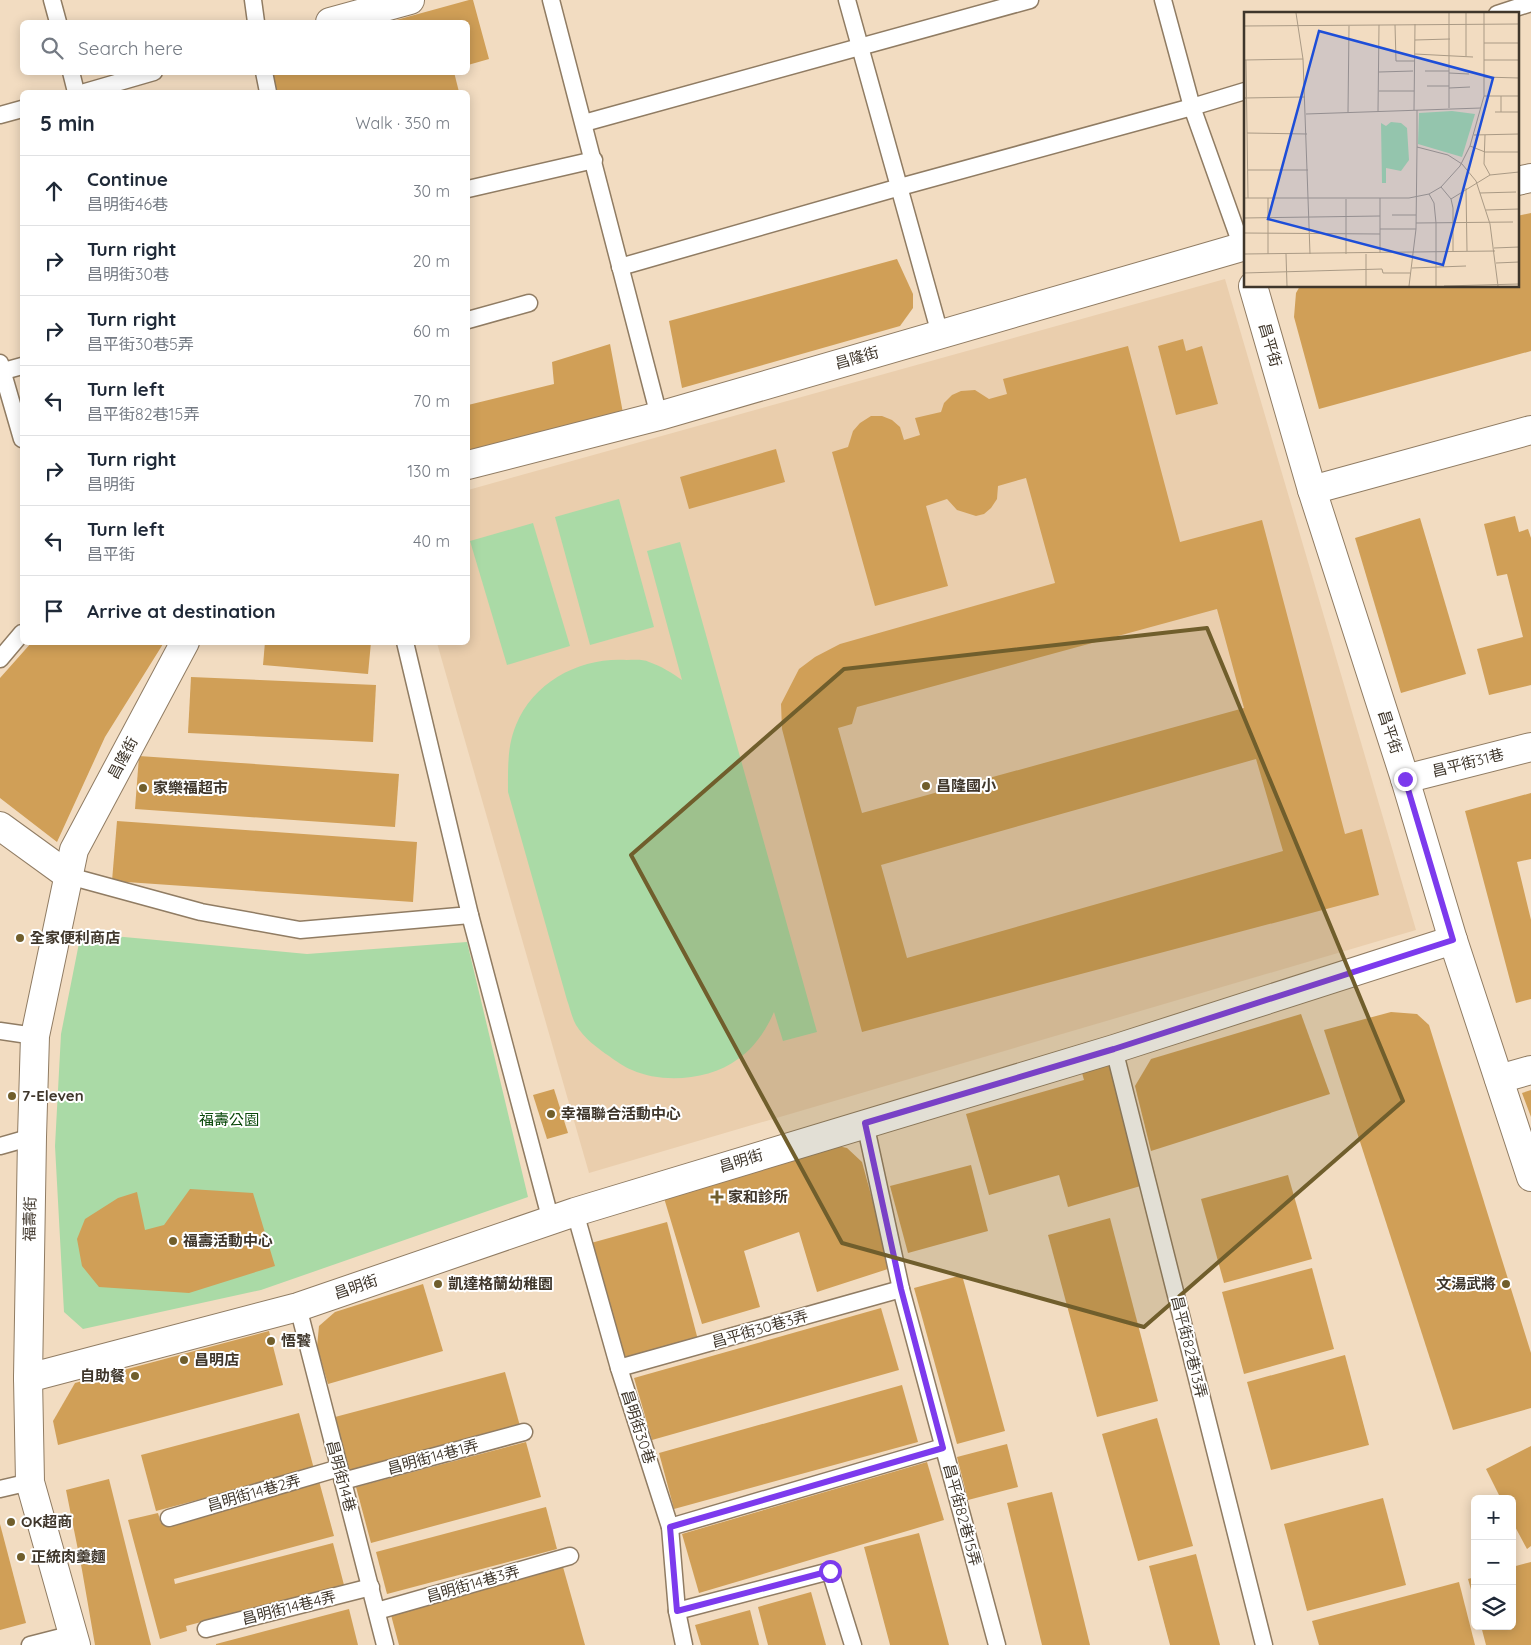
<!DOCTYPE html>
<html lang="en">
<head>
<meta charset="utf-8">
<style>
  body { margin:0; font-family:Quicksand,"Noto Sans TC",sans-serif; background:#f6f6f7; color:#1f2937 }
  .controls { position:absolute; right:15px; bottom:15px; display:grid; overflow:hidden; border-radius:8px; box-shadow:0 2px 12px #0003 }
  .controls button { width:45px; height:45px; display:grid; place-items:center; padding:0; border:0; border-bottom:1px solid #e0e1e3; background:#fff; color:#1f2937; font:25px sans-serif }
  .stop { position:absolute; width:15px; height:15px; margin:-11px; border:4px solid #7c3aed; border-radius:50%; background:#fff }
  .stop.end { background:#7c3aed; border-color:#fff; box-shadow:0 1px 5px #0008 }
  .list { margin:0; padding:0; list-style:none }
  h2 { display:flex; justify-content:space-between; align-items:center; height:65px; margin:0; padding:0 20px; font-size:21px }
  h2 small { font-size:16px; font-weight:400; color:#747a83 }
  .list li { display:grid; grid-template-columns:32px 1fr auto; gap:15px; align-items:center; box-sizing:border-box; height:70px; padding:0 20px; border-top:1px solid #e0e1e3 }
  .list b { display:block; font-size:19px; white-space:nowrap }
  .list p { margin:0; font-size:16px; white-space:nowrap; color:#747a83 }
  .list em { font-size:16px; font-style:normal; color:#747a83 }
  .icon { flex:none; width:28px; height:28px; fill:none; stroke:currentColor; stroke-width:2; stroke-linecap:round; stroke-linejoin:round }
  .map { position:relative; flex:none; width:1531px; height:1645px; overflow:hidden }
  .search { position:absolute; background:#fff; box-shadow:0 2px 12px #0003; left:20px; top:20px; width:450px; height:55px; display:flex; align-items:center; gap:12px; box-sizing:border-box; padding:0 18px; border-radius:8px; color:#747a83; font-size:19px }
  .panel { position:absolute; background:#fff; box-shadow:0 2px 12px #0003; left:20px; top:90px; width:450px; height:555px; border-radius:8px }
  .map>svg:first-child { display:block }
  .built { fill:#eacead }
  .green { fill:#aadaa6 }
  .building { fill:#d09f57; fill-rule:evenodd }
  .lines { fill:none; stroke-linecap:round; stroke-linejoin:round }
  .lane-casing { stroke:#907c63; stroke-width:19 }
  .street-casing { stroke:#907c63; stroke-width:30 }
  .lane { stroke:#fff; stroke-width:16 }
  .street { stroke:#fff; stroke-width:28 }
  .route { stroke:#7c3aed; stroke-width:6 }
  .marked { fill:#705e2c; fill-opacity:0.2; stroke:#705e2c; stroke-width:4; stroke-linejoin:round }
  .poi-dot { fill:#705e2c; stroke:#fff; stroke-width:2 }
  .labels { text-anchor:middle; stroke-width:4; stroke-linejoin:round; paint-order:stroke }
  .street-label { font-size:15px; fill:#3f362b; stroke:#fff }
  .poi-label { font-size:15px; font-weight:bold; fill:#3f362b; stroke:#fff; text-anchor:start }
  .park-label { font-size:15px; fill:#09480a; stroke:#fff }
  .inset-road { fill:none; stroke:#aa9a85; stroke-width:1 }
  .view { fill:#1d4ed8; fill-opacity:0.15; stroke:#1d4ed8; stroke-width:2.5 }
  .inset-edge { fill:none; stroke:#3f362b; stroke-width:2.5 }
</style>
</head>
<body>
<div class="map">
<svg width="1531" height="1645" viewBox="0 0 1531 1645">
  <rect width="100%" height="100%" fill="#f2dcc1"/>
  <polygon class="built" points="1225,279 1416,930 589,1173 437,643 468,642 468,490"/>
  <g class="green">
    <polygon points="619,499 654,627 590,645 555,517"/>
    <polygon points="533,523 570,646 507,665 470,541"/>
    <path d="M 680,542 L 817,1032 L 783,1041 L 774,1012 C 766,1030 755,1047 738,1059 C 710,1080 663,1084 632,1070 C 624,1067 616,1061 609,1056 C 597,1048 584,1038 576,1025 C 572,1018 570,1008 567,1000 L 508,792 C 508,770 507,746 516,725 C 534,681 581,657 627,660 C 634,660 643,659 649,662 C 661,666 672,673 682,680 L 647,551 Z"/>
    <polygon points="81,933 307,954 467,942 528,1197 261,1290 83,1329 64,1312 55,1146 61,1034"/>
  </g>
  <g class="building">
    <polygon points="469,0 473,0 489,59 468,65 468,22 389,22"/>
    <polygon points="264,72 454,72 459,92 269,92"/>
    <polygon points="1531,213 1531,351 1319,409 1294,317 1296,293 1300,286 1517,286 1517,216"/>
    <polygon points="897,259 913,294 913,308 900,326 682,388 669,321"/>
    <polygon points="1183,339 1186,351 1202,346 1218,404 1176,415 1158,346"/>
    <polygon points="610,344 623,413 468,455 468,405 554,384 552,362"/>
    <path d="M 1128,346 L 1180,542 L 1262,520 L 1345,834 L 1362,829 L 1379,895 L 862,1032 L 782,729 L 781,704 L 799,669 L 815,657 L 840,644 L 1055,583 L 1026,478 L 998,486 L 997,499 L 991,508 L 984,514 L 976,516 L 957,510 L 947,499 L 926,506 L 948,586 L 875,606 L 832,452 L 848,447 L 853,431 L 860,423 L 871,416 L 882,416 L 892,420 L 900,427 L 904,440 L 920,435 L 915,418 L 941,412 L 944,403 L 952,395 L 961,391 L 975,390 L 989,399 L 1007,394 L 1003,379 ZM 1217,609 L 1244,708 L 862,813 L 838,728 L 852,724 L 857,707 ZM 1256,759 L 1283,851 L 907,958 L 881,865 Z"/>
    <polygon points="776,449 785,482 689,509 680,477"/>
    <polygon points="1515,516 1519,532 1528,529 1531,538 1531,685 1489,695 1477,649 1523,637 1507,574 1497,576 1484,524"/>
    <polygon points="1420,518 1466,674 1401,693 1355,538"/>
    <polygon points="32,642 161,642 163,644 105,737 57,842 0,798 0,678"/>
    <polygon points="265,642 371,642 368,674 263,665"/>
    <polygon points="191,677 376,685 373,742 188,733"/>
    <polygon points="139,756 399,774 395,827 135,809"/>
    <polygon points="1531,793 1531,859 1517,862 1531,920 1531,999 1516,1003 1465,811"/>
    <polygon points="117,821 417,842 413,902 112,881"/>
    <polygon points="1391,1012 1417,1014 1429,1025 1531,1353 1531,1408 1453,1430 1324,1030"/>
    <polygon points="1301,1014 1330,1094 1151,1151 1135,1086 1151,1059"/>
    <polygon points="1107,1058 1144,1185 1068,1207 1059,1175 989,1195 966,1114 1084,1080 1080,1066"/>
    <polygon points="554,1089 568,1133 547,1139 533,1095"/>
    <polygon points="1531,1090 1531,1117 1522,1093"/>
    <polygon points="829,1144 847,1148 862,1162 891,1268 817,1292 799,1232 744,1251 760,1307 702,1324 664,1198"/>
    <polygon points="971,1165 988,1231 908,1253 890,1186"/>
    <polygon points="1288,1175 1312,1259 1224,1283 1201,1199"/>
    <polygon points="190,1189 253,1193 275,1266 189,1293 99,1287 82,1266 77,1239 85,1219 118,1198 137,1192 145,1230 164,1225"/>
    <polygon points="1110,1218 1158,1401 1097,1417 1048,1235"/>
    <polygon points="667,1222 698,1340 623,1360 591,1243"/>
    <polygon points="1312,1268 1334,1349 1244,1374 1222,1292"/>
    <polygon points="962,1275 1005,1431 957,1444 914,1288"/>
    <polygon points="423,1284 443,1351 328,1384 317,1347 319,1326 335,1312"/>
    <polygon points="881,1308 899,1370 652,1440 634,1378"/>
    <polygon points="269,1331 283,1385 58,1445 53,1421 75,1383"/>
    <polygon points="1345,1355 1369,1445 1271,1470 1247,1382"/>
    <polygon points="505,1372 520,1426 350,1472 335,1417"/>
    <polygon points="902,1385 918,1442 674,1509 659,1453"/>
    <polygon points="299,1413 314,1469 156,1511 141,1455"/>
    <polygon points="1157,1418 1193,1546 1138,1561 1102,1434"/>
    <polygon points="526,1442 541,1497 371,1543 356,1487"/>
    <polygon points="1007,1444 1018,1487 968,1500 957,1457"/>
    <polygon points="1531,1446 1531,1546 1527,1549 1512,1521 1512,1499 1501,1499 1486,1469"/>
    <polygon points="927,1462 944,1520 699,1593 682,1534"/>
    <polygon points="109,1479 129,1559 151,1645 95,1645 82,1570 66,1490"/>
    <polygon points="319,1481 334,1536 174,1579 175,1584 333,1543 344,1585 186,1626 187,1631 160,1639 128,1520 158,1513 161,1523"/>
    <polygon points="1052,1492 1076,1588 1090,1645 1042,1645 1007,1503"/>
    <polygon points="1383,1498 1406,1585 1307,1611 1284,1524"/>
    <polygon points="546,1507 557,1549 387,1594 376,1552"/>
    <polygon points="0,1524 26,1623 0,1630"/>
    <polygon points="919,1533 944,1626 949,1645 890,1645 889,1641 864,1547"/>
    <polygon points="1196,1554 1220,1645 1170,1645 1149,1566"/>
    <polygon points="1531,1562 1531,1645 1486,1645 1481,1626 1512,1626 1512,1567"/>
    <polygon points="563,1567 585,1645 399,1645 391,1615"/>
    <polygon points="1475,1577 1475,1600 1474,1600 1468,1579"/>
    <polygon points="1459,1582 1475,1645 1319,1645 1312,1621"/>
    <polygon points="811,1592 826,1645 768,1645 758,1607"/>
    <polygon points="349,1609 358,1645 216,1645 216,1644"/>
    <polygon points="750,1610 759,1645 701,1645 695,1625"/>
  </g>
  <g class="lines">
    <g class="lane-casing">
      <g id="lane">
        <polyline points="52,0 58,22"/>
        <polyline points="253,0 256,22"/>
        <polyline points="551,0 659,416"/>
        <polyline points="847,0 940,334"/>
        <polyline points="1163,0 1192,107 1242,247"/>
        <polyline points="1497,14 1531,3"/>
        <polyline points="71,72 76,92"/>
        <polyline points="264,72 268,92"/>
        <polyline points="85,92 154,72"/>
        <polyline points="0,115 22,109"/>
        <polyline points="584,123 1030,0"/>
        <polyline points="468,189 594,160"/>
        <polyline points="620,267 900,187 1192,107 1245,91"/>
        <polyline points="468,320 529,303"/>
        <polyline points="0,363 22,439"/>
        <polyline points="0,372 22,366"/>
        <polyline points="0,659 22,633"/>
        <polyline points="69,876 201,912 300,930 470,915 405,642"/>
        <polyline points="470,915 551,1221"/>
        <polyline points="0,1031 35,1036"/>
        <polyline points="1114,1049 1264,1645"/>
        <polyline points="865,1123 901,1289 997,1645"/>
        <polyline points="0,1146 32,1137"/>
        <polyline points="575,1212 619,1368 670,1527 677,1611 684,1645"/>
        <polyline points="298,1307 385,1645"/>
        <polyline points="619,1368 901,1289"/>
        <polyline points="343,1481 524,1432"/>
        <polyline points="0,1489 30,1482"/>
        <polyline points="169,1518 339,1468"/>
        <polyline points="670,1527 943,1447"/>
        <polyline points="377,1611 570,1556"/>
        <polyline points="677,1611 830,1571 853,1645"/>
        <polyline points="206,1629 371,1587"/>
        <polyline points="30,1645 73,1634"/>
      </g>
    </g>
    <g class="street-casing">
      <g id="street">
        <polyline points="330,22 410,0"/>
        <polyline points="1517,181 1531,178"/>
        <polyline points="1253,286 1312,490 1405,779 1453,940 1531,1177"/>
        <polyline points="468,465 659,416 1245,246"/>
        <polyline points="1312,490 1531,430"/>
        <polyline points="1405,779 1531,747"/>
        <polyline points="0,826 69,876"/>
        <polyline points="1499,1079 1531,1070"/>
        <polyline points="28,1378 298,1307 575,1212 1114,1049 1453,940"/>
        <polyline points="76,1645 30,1482 28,1378 32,1137 35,1036 74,850 185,642"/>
      </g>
    </g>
    <use href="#lane" class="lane"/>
    <use href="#street" class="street"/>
  </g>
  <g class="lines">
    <polyline class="route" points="830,1571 677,1611 670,1527 943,1448 901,1289 865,1123 1114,1049 1453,940 1405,779"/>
  </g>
  <path class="marked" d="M 1207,628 L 1403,1101 L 1144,1327 L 842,1243 L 631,855 L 844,669 Z"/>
  <g class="poi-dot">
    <circle cx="926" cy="786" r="5"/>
    <circle cx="143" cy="788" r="5"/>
    <circle cx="20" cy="938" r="5"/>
    <circle cx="12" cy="1096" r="5"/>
    <circle cx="551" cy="1114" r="5"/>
    <path d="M714.5 1189.5h5v5h5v5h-5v5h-5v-5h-5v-5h5z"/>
    <circle cx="173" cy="1241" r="5"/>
    <circle cx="438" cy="1284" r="5"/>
    <circle cx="1506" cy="1284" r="5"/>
    <circle cx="271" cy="1341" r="5"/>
    <circle cx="184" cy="1360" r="5"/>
    <circle cx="135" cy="1376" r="5"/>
    <circle cx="11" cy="1522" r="5"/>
    <circle cx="21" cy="1557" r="5"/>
  </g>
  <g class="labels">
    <g class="street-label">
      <text transform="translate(1270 345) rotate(74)" y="5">昌平街</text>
      <text transform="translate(857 358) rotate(-16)" y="5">昌隆街</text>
      <text transform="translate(1390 732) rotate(72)" y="5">昌平街</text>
      <text transform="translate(123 758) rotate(-62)" y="5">昌隆街</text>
      <text transform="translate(1468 763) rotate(-14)" y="5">昌平街31巷</text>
      <text transform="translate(741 1161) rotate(-17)" y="5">昌明街</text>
      <text transform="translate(30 1219) rotate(-89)" y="5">福壽街</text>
      <text transform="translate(356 1287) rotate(-19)" y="5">昌明街</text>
      <text transform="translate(760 1329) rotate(-16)" y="5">昌平街30巷3弄</text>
      <text transform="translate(1189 1347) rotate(76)" y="5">昌平街82巷13弄</text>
      <text transform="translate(638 1427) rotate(72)" y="5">昌明街30巷</text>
      <text transform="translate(433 1457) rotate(-15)" y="5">昌明街14巷1弄</text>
      <text transform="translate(341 1476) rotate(75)" y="5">昌明街14巷</text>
      <text transform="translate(254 1493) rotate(-16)" y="5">昌明街14巷2弄</text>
      <text transform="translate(962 1515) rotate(75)" y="5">昌平街82巷15弄</text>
      <text transform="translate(473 1584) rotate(-16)" y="5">昌明街14巷3弄</text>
      <text transform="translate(289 1608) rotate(-14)" y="5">昌明街14巷4弄</text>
    </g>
    <g class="poi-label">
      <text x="936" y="791">昌隆國小</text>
      <text x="153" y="793">家樂福超市</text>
      <text x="30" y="943">全家便利商店</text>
      <text x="22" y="1101">7-Eleven</text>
      <text x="561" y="1119">幸福聯合活動中心</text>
      <text x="728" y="1202">家和診所</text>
      <text x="183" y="1246">福壽活動中心</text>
      <text x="448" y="1289">凱達格蘭幼稚園</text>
      <text x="1496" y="1289" text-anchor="end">文湯武將</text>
      <text x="281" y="1346">悟饕</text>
      <text x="194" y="1365">昌明店</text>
      <text x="125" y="1381" text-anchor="end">自助餐</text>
      <text x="21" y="1527">OK超商</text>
      <text x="31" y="1562">正統肉羹麵</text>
    </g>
    <g class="park-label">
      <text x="229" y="1125">福壽公園</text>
    </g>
  </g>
  <g transform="translate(1244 12)">
    <rect width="275" height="275" fill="#f2dcc1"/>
    <path d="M 208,99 L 231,102 L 218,145 L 174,132 L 175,101 ZM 147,110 L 157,111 L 163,116 L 165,148 L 157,159 L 142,156 L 142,171 L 138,171 L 137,111 L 142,114 Z" fill="#aadaa6"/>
    <path class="inset-road" d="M 52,1 L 59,47 L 66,242M 151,13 L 152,49 L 171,49M 0,14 L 275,12M 171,28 L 206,27M 240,31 L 275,31M 171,42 L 229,45M 222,44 L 222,1M 0,48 L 59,47M 2,48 L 4,186M 240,48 L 275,48M 181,59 L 205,59M 135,60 L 169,59M 205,61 L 225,62M 240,65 L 275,66M 183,74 L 205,74M 205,76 L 226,75M 135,79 L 170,79M 240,84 L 275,84M 0,86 L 61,85M 205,96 L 205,1M 170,98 L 171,12M 134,99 L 135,13M 104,100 L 105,14M 251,100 L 275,100M 257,100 L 257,84M 62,102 L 237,96M 3,121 L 63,122M 230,123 L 275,122M 241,123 L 240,152 L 246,163M 226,134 L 241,140 L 275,140M 173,135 L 173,98M 4,158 L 64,158M 197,175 L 207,187 L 209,196 L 209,240M 222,176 L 223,239M 236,181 L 272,180M 185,182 L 190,191 L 192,211 L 192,274M 0,186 L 165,186 L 185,182 L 197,175 L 216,154 L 226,134 L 240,84 L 240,1M 102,187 L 102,242M 207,187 L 246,163 L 275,160M 242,198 L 275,197M 148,203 L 172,203M 0,206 L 136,204M 172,211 L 269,210M 136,217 L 172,217M 0,221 L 136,222M 250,236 L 275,235M 136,241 L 136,186M 0,242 L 251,239M 24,242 L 24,186M 42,242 L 43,274M 122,242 L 122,274M 252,251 L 275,250M 168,256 L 222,254M 0,261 L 138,257 L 139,261 L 166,261M 165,274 L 172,217 L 173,135 L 204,143 L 218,152 L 232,169 L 246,212 L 254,274M 200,274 L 275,272"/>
    <path class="view" d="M 75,19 L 249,66 L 199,253 L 24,207 Z"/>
    <rect width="275" height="275" class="inset-edge"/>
  </g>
</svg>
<div class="controls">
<button>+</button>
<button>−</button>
<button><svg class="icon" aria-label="layers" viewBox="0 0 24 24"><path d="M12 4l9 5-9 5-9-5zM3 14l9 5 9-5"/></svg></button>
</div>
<div class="stop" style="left:830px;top:1571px"></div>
<div class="stop end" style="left:1405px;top:779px"></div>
<div class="search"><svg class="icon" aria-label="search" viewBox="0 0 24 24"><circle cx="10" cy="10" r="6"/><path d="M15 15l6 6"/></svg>Search here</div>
<section class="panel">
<h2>5 min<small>Walk · 350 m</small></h2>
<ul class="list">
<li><svg class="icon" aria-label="ahead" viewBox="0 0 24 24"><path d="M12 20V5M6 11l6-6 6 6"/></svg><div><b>Continue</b><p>昌明街46巷</p></div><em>30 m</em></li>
<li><svg class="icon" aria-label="right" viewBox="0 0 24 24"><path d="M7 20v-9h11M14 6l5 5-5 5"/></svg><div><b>Turn right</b><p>昌明街30巷</p></div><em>20 m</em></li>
<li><svg class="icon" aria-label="right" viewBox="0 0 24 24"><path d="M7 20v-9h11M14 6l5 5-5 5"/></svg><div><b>Turn right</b><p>昌平街30巷5弄</p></div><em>60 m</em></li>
<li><svg class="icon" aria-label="left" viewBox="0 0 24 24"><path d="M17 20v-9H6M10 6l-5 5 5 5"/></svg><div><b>Turn left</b><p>昌平街82巷15弄</p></div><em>70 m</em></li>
<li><svg class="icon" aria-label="right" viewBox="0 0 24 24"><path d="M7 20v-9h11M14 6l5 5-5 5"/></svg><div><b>Turn right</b><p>昌明街</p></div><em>130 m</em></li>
<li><svg class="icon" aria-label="left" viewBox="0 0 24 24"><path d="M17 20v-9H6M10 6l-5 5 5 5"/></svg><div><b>Turn left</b><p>昌平街</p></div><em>40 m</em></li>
<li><svg class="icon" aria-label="arrive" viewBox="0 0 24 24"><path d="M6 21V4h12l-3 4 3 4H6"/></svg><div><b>Arrive at destination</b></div></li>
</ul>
</section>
</div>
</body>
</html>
